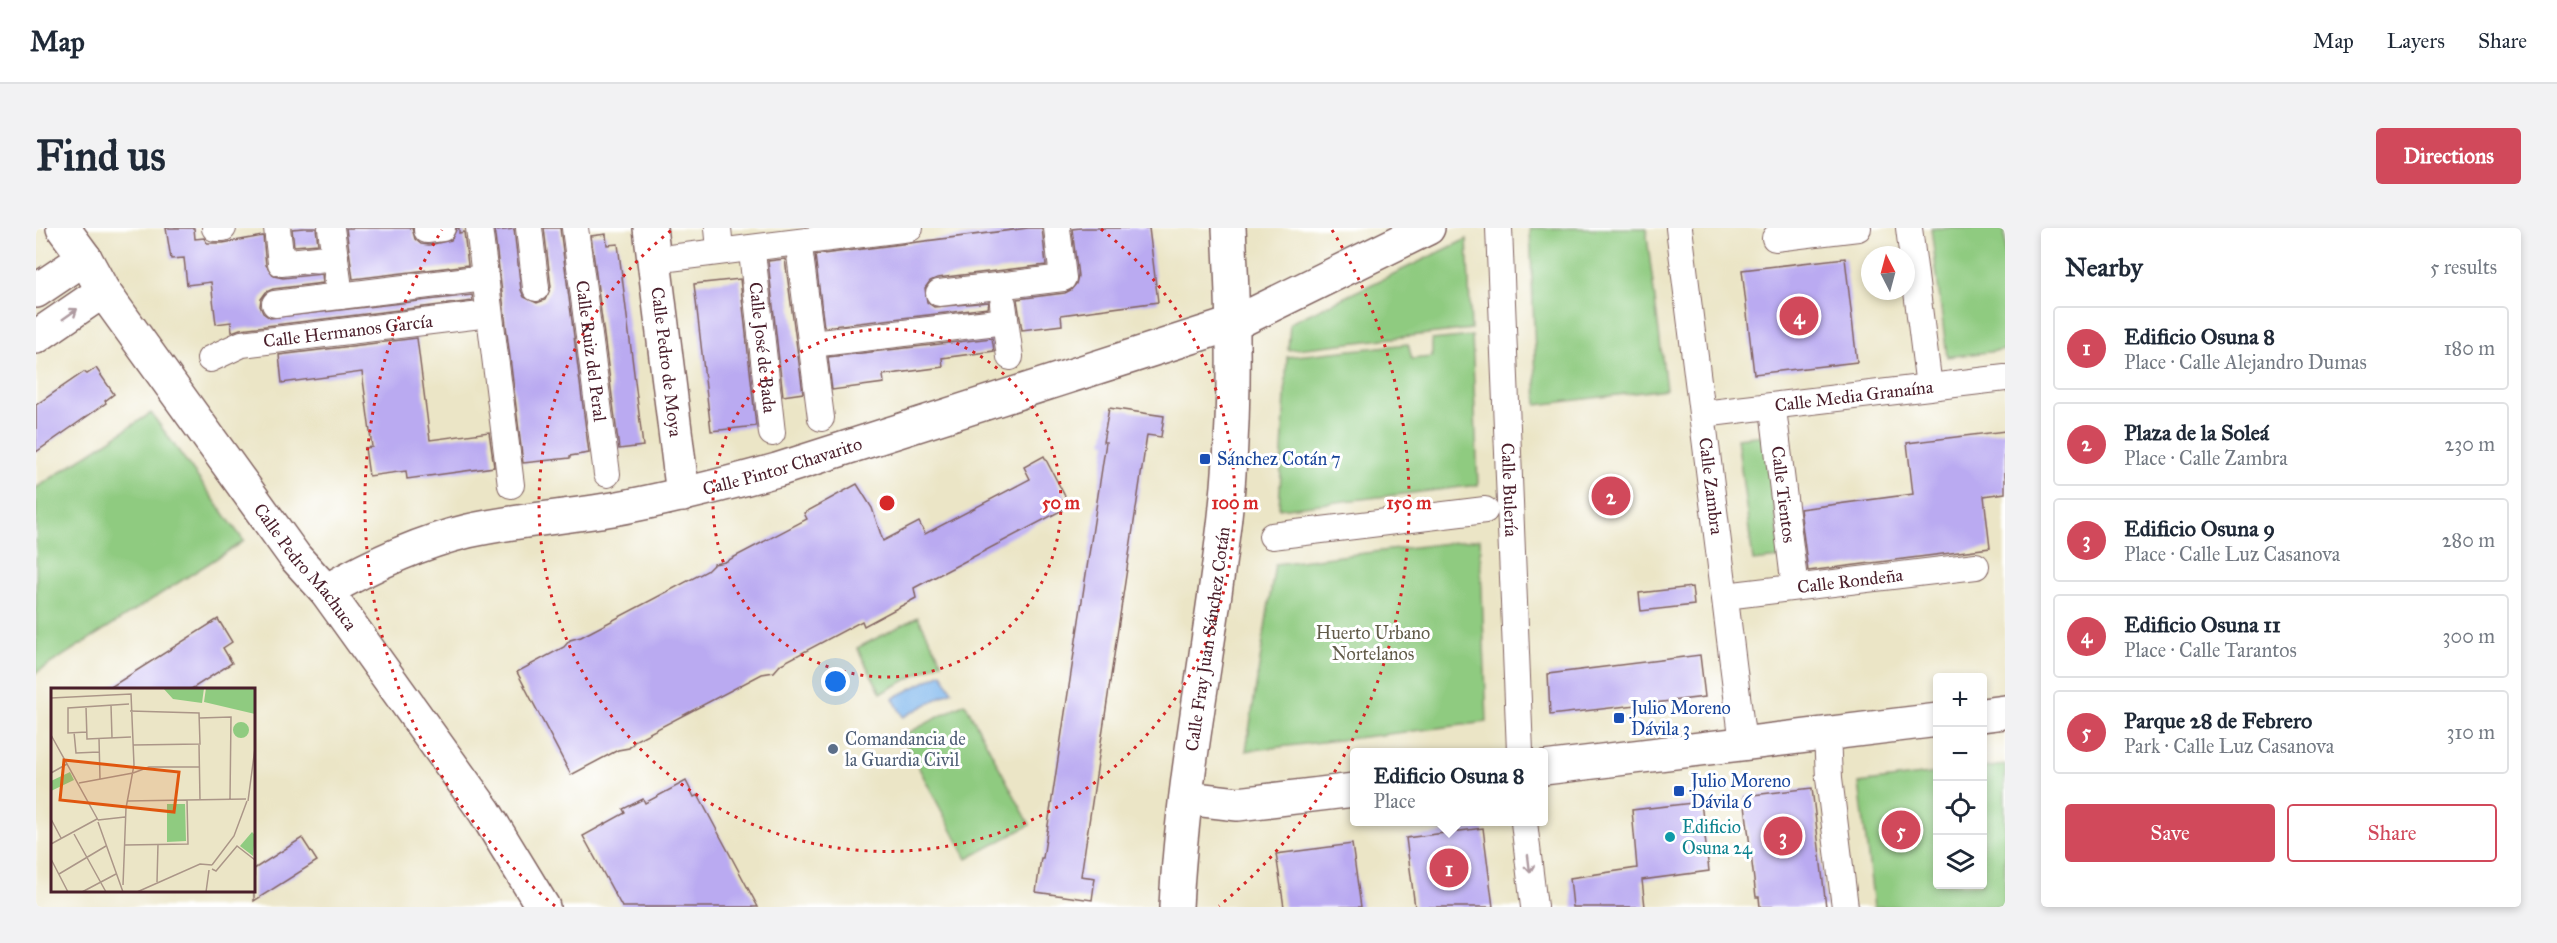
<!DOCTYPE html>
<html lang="en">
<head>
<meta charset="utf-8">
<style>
  body { margin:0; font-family:"IM FELL Great Primer",serif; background:#f2f2f3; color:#1f2937 }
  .controls { position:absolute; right:18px; bottom:18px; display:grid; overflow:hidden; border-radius:6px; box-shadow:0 3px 9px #0003 }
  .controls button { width:54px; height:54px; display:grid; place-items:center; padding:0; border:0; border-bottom:2px solid #e0e1e3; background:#fff; color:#1f2937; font:30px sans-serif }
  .compass { position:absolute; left:1825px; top:18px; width:54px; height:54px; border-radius:50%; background:#fff; box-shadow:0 3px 9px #0003; rotate:354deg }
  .you { position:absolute; left:800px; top:454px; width:21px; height:21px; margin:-15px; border:4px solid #fff; border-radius:50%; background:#1a73e8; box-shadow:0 0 0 9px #1a73e833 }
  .badge { display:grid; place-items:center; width:39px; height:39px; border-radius:50%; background:#d1495b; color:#fff; font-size:20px; font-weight:700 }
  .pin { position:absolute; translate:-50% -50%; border:3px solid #fff; box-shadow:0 2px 6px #0006 }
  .popup { position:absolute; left:1314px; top:520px; width:198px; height:78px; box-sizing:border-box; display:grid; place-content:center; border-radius:6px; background:#fff; filter:drop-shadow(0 2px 4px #0005); font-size:20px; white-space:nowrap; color:#747a83 }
  .popup b { font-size:22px; color:#1f2937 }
  .popup::after { content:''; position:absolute; left:50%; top:100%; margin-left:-12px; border:12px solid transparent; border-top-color:#fff }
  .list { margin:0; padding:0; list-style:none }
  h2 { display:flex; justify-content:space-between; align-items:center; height:78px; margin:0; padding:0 24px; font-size:26px }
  h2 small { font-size:20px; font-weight:400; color:#747a83 }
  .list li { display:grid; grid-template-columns:39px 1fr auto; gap:18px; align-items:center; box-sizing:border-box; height:84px; margin:0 12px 12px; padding:0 12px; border:2px solid #e0e1e3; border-radius:6px }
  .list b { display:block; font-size:22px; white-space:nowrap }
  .list p { margin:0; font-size:20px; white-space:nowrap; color:#747a83 }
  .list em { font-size:20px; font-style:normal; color:#747a83 }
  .actions { display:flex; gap:12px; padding:18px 24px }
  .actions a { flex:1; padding:14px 0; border:2px solid #d1495b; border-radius:6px; text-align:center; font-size:21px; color:#d1495b }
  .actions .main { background:#d1495b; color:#fff }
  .icon { flex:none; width:33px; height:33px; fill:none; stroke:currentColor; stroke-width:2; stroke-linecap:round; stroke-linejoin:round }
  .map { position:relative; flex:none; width:1969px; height:679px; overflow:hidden; border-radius:6px }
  header { display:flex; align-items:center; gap:36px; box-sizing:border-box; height:84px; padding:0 30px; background:#fff; border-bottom:2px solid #e0e1e3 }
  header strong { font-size:28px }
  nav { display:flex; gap:33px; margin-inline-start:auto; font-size:21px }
  .intro { display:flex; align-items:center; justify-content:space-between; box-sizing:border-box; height:144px; padding:0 36px }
  h1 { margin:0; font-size:42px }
  .button { padding:15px 27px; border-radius:6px; background:#d1495b; color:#fff; font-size:21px; font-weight:700 }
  main { display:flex; gap:36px; padding:0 36px }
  aside { flex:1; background:#fff; border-radius:6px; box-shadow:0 3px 9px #0003 }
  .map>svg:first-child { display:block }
  .green { fill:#8fcb80; stroke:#6c7556; stroke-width:1.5 }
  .water { fill:#7cb5ec; stroke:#636a8c; stroke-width:1.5 }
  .building { fill:#baaaf1 }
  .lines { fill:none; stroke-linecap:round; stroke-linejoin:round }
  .street-casing { stroke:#826461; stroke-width:28 }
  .secondary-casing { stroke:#826461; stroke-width:36 }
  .primary-casing { stroke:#826461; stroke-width:36 }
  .street { stroke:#fff; stroke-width:26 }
  .secondary { stroke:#fff; stroke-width:33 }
  .primary { stroke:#fff; stroke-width:33 }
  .oneway { stroke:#ae9aa0 }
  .ring { fill:none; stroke:#d62828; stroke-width:3; stroke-dasharray:3 6 }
  .transit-dot { fill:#1a4fb4; stroke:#fff; stroke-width:2 }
  .service-dot { fill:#5c6f8a; stroke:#fff; stroke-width:2 }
  .culture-dot { fill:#0f9aa8; stroke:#fff; stroke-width:2 }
  .labels { text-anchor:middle; stroke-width:6; stroke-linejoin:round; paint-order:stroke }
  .street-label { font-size:18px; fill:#4a1f2b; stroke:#fff }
  .transit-label { font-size:18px; fill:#164399; stroke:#fff; text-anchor:start }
  .park-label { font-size:18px; fill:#625b49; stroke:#fff }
  .service-label { font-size:18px; fill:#4e5e75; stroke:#fff; text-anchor:start }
  .culture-label { font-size:18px; fill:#0d838f; stroke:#fff; text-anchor:start }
  .inset-road { fill:none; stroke:#ab9688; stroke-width:1.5 }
  .view { fill:#e0560e; fill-opacity:0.15; stroke:#e0560e; stroke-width:3 }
  .inset-edge { fill:none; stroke:#4a1f2b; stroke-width:3 }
  .centre { fill:#d62828; stroke:#fff; stroke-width:3 }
  .ring-label { font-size:18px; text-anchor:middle; font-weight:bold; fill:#d62828; stroke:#fff; stroke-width:6; stroke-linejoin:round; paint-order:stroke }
</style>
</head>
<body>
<header>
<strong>Map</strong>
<nav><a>Map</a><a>Layers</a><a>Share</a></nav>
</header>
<div class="intro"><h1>Find us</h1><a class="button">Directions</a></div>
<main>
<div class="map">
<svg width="1969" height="679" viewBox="0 0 1969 679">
  <rect width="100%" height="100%" fill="#fff"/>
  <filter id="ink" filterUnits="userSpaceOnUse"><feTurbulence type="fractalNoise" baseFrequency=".0167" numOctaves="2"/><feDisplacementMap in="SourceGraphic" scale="12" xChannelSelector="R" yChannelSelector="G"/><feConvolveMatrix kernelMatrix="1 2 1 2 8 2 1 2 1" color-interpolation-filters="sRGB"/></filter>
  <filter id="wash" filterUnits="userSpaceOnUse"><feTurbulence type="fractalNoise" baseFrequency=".008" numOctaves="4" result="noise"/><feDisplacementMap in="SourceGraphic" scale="24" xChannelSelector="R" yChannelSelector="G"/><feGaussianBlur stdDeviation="1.35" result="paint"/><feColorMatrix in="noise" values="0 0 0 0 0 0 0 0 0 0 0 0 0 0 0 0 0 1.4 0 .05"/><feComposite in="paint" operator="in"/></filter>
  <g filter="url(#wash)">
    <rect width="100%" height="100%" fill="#ebe5c6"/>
    <g class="green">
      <polygon points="1494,0 1610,0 1630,161 1501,177"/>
      <polygon points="1895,0 1969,0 1969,122 1911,129"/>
      <polygon points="1431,11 1435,101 1252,122 1254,95"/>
      <polygon points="1436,108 1442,257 1243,281 1251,129 1372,116 1376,131 1396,129 1396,112"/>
      <polygon points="115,185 208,313 0,445 0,260"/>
      <polygon points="1730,207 1745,330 1717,333 1701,210"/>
      <polygon points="1444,311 1451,494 1210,523 1239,336"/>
      <polygon points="882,389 906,434 845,465 821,420"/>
      <polygon points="929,475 994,597 931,631 866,508"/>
      <polygon points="1969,537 1969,679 1838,679 1823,555 1901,545 1902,656 1946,656 1947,540"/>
    </g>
    <polygon class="water" points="906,445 916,463 867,489 857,470"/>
    <g id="blocks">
      <g class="building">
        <polygon points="130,0 158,0 159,11 168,10 171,15 187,15 227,8 230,37 238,48 247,50 286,46 287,55 237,61 230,64 225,71 224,78 227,85 234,90 436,67 437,73 204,101 196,104 195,94 180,96 175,54 151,57 148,30 135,31"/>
        <polygon points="268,0 280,0 282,16 258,18 256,1"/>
        <polygon points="310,0 376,0 379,11 385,16 393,17 415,12 421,0 423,0 423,5 428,4 432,37 317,51"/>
        <polygon points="458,0 461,0 461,3 478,1 485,62 488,69 501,75 509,72 515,59 508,0 524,0 553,225 534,228 534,230 487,235"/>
        <polygon points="992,0 1006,0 1010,37 901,50 894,53 889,60 891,74 898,79 953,74 952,80 788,99 779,27"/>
        <polygon points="1045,0 1113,0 1122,74 1025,87 1026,97 986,102 981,71 1029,65 1035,62 1040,56 1042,48 1036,1"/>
        <polygon points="570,6 571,17 582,16 607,218 583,221 555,8"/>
        <polygon points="1809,30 1821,134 1718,146 1706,42"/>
        <polygon points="749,31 767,165 747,168 732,33"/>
        <polygon points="704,51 720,198 675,203 658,56"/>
        <polygon points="381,110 394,212 453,204 458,239 371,251 370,243 333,248 329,220 336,219 326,144 246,155 243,127"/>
        <polygon points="956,110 958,123 906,130 907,139 847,147 848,155 796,162 792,129"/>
        <polygon points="60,140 78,166 69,173 70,175 0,224 0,177 48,144 51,146"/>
        <polygon points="1073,180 1128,188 1125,209 1111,207 1045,648 1059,650 1056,672 1000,664 1005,630 1007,630 1070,214 1067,214"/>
        <polygon points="1969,203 1969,265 1948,268 1954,320 1772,343 1764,281 1877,266 1871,215"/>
        <polygon points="1008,228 1034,278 878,360 880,370 828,398 826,393 745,436 738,444 726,446 600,512 593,520 582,522 535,547 481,444 528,419 534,412 545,409 671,343 678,336 689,334 771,291 768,285 821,256 836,280 847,313 883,294 889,306 994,251 988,239"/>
        <polygon points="1656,359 1658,377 1605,383 1603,365"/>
        <polygon points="182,391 196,414 187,420 196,435 154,462 70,462"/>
        <polygon points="1664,427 1669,469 1514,487 1512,446"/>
        <polygon points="650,553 658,569 662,567 722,679 586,679 547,608 589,585 587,581 607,571 609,575"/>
        <polygon points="1776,560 1790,679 1724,679 1723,669 1720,669 1708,568"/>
        <polygon points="1665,574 1673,643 1606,652 1609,679 1537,679 1534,650 1601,640 1596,582"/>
        <polygon points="1447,600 1457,679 1379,679 1370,610"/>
        <polygon points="266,610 281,633 218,673 218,641"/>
        <polygon points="1316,616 1325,679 1248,679 1240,626"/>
      </g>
    </g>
  </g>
  <g filter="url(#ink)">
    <use href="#blocks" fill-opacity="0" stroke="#826461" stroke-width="1.5"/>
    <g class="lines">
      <g class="street-casing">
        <g id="street">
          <polyline points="179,0 187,0"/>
          <polyline points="241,0 245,35 299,29"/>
          <polyline points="295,0 304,68"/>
          <polyline points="391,0 391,2 406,0"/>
          <polyline points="443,0 475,257"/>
          <polyline points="493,0 500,60"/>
          <path id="s1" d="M 539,0 L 571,246"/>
          <polyline points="682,0 683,11"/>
          <path id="s2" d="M 1463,0 L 1484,524"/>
          <path id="s3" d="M 1643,0 L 1707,516"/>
          <polyline points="1873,0 1893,159"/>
          <polyline points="1739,10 1822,0"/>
          <polyline points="764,27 785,190"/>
          <polyline points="618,32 874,0"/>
          <path id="s4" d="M 717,33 L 736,205"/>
          <polyline points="903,65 1027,50 1021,0"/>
          <polyline points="239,76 449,50"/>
          <polyline points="967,76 974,129"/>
          <polyline points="776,116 969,93"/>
          <path id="s5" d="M 174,131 L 206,116 L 453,86"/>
          <path id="s6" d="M 1667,186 L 1969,150"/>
          <path id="s7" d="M 1738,189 L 1757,344"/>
          <polyline points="1236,308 1449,282"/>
          <path id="s8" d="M 1689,368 L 1940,338"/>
          <polyline points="1791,506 1793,550 1809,679"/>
          <polyline points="1488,594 1498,679"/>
        </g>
      </g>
      <g class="secondary-casing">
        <g id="secondary">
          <path id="s9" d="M 614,0 L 647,267"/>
          <path id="s10" d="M 290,363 C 335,337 382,315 432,303 C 480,292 529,289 577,281 C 632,271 687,257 741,242 L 1199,95 L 1392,0"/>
          <polyline points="1946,487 1969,484"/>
          <polyline points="1508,540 1902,492"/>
          <polyline points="1150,570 1202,576 1318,562"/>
          <path id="s11" d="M 1140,679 C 1146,556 1171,435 1186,313 C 1200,209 1199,105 1193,0"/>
        </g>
      </g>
      <g class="primary-casing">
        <g id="primary">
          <path id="s12" d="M 27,0 L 49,30 L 67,63 L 259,329 L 290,363 L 449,584 L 507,679"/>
          <polyline points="0,63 49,30"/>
          <polyline points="0,109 67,63"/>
        </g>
      </g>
      <use href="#street" class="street"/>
      <use href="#secondary" class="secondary"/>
      <use href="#primary" class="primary"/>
    </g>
    <defs><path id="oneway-shaft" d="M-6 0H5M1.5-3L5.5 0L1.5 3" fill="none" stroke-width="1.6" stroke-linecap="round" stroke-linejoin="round" transform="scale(1.5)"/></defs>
    <g class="oneway">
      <use href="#oneway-shaft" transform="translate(34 86) rotate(-35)"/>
      <use href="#oneway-shaft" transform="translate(1493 636) rotate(83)"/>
    </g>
  </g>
  <g class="ring">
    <circle cx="851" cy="275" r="174"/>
    <path d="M1065 1A348 348 0 1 1 637 1"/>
    <path d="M519 678A522 522 0 0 1 406 2M1296 2A522 522 0 0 1 1183 678"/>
  </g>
  <g class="transit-dot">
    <rect x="1163" y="225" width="12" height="12" rx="3"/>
    <rect x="1577" y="484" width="12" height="12" rx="3"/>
    <rect x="1637" y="557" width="12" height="12" rx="3"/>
  </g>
  <circle class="service-dot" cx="797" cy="521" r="6"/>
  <circle class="culture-dot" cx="1634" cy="609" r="6"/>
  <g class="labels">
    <g class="street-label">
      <text dy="6" stroke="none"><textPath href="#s5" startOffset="142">Calle Hermanos García</textPath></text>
      <text dy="6" stroke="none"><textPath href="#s4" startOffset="87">Calle José de Bada</textPath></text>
      <text dy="6" stroke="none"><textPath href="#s1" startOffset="124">Calle Ruiz del Peral</textPath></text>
      <text dy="6" stroke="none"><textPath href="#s9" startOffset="135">Calle Pedro de Moya</textPath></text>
      <text dy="6" stroke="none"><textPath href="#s6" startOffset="152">Calle Media Granaína</textPath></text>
      <text dy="6" stroke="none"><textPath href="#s10" startOffset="476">Calle Pintor Chavarito</textPath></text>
      <text dy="6" stroke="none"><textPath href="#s3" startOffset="260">Calle Zambra</textPath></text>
      <text dy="6" stroke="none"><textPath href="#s2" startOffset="262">Calle Bulería</textPath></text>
      <text dy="6" stroke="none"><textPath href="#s7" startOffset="78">Calle Tientos</textPath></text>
      <text dy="6" stroke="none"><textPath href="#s12" startOffset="417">Calle Pedro Machuca</textPath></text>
      <text dy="6" stroke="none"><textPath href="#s8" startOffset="126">Calle Rondeña</textPath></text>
      <text dy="6" stroke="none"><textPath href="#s11" startOffset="270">Calle Fray Juan Sánchez Cotán</textPath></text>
    </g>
    <g class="transit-label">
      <text x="1181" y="237">Sánchez Cotán 7</text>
      <text x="1595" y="486">Julio Moreno<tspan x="1595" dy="21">Dávila 3</tspan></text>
      <text x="1655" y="559">Julio Moreno<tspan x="1655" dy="21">Dávila 6</tspan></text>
    </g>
    <g class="park-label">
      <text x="1337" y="411">Huerto Urbano<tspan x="1337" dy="21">Nortelanos</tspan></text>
    </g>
    <g class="service-label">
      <text x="809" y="517">Comandancia de<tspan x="809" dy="21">la Guardia Civil</tspan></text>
    </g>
    <g class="culture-label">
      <text x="1646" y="605">Edificio<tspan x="1646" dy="21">Osuna 24</tspan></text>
    </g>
  </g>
  <g transform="translate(15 460)">
    <rect width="204" height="204" fill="#ebe5c6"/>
    <path d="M 112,0 L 153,0 L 151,15 L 122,11 ZM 155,0 L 204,0 L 204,26 L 153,14 ZM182 42a8 8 0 1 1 16 0a8 8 0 1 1-16 0ZM 19,84 L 23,92 L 0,103 L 0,93 ZM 116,116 L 134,116 L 135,153 L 116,154 ZM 201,144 L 204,147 L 202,168 L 189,158 Z" fill="#8fcb80"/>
    <path class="inset-road" d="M 0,10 L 80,6 L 83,77 L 75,120 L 72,197M 60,17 L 61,50M 35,19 L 36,51 L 80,49M 79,23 L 148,25 L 149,56 L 82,57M 148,30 L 180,29 L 179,111M 23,44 L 25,65 L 48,64M 36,44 L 17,45 L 17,20 L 78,16M 0,47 L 47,132M 48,50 L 49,91M 148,56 L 149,112M 0,85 L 16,76M 82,85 L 98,79 L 148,79M 28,95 L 82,85M 76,113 L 195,111M 197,113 L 204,60M 0,131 L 10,150M 47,132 L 74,129M 47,134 L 72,204M 23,146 L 55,204M 0,156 L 46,131M 74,157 L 137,156 L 136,112M 0,171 L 17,204M 161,177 L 183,148 L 196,113M 161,181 L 165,183 L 186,158 L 204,172M 8,186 L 55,158M 106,194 L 107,156M 31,204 L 65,186M 86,204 L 149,176 L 161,177M 155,204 L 158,182"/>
    <path class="view" d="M 13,72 L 128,84 L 123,124 L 9,112 Z"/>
    <rect width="204" height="204" class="inset-edge"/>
  </g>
  <circle cx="851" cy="275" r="9" class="centre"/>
  <g class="ring-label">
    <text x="1025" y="281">50 m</text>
    <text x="1199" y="281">100 m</text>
    <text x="1373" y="281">150 m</text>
  </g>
</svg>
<div class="controls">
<button>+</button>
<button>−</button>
<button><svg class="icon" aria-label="locate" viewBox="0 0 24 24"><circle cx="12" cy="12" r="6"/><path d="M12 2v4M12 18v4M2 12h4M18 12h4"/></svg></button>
<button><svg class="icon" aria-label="layers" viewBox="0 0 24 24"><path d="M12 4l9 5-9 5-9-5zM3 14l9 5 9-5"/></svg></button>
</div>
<svg class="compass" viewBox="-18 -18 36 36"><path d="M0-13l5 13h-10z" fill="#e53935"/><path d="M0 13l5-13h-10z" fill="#747a83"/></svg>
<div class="you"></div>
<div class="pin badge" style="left:1413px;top:640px">1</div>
<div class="popup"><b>Edificio Osuna 8</b>Place</div>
<div class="pin badge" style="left:1575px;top:268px">2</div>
<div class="pin badge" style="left:1747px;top:608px">3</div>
<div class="pin badge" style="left:1763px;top:88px">4</div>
<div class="pin badge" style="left:1865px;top:602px">5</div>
</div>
<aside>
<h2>Nearby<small>5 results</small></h2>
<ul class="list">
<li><span class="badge">1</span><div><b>Edificio Osuna 8</b><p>Place · Calle Alejandro Dumas</p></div><em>180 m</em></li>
<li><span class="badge">2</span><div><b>Plaza de la Soleá</b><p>Place · Calle Zambra</p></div><em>230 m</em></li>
<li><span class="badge">3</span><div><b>Edificio Osuna 9</b><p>Place · Calle Luz Casanova</p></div><em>280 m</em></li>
<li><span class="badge">4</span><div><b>Edificio Osuna 11</b><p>Place · Calle Tarantos</p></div><em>300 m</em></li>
<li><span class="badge">5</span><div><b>Parque 28 de Febrero</b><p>Park · Calle Luz Casanova</p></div><em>310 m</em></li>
</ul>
<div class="actions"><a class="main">Save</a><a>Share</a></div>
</aside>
</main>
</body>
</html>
